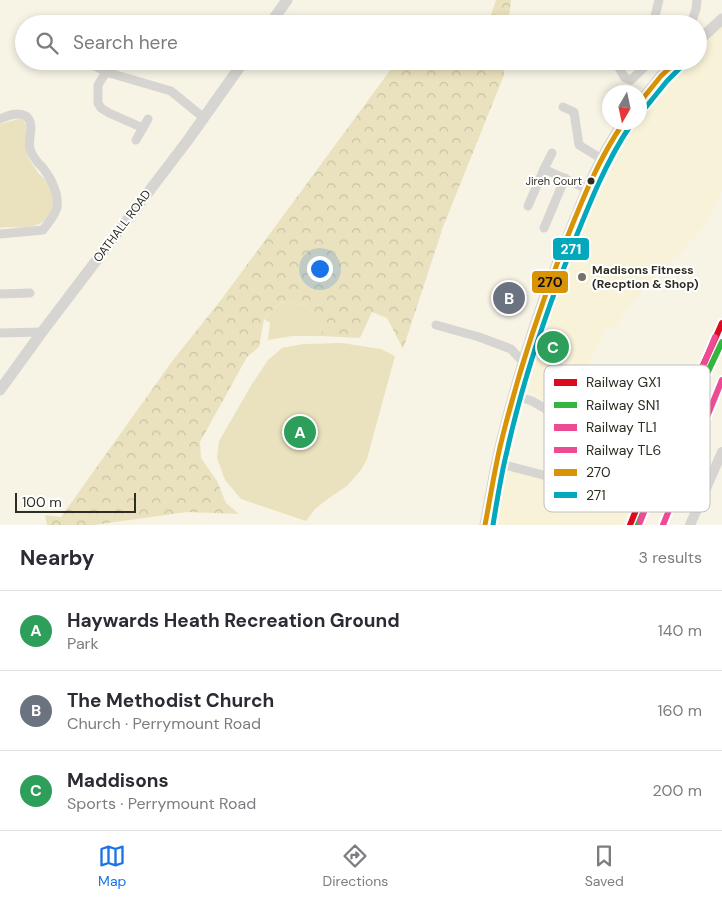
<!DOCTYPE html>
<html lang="en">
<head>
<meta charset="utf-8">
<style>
  body { margin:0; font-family:"DM Sans",sans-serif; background:#f2f2f3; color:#2b2b33 }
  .compass { position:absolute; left:602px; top:85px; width:45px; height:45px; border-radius:50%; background:#fff; box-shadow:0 2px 8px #0003; rotate:189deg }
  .scale { position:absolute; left:15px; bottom:12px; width:121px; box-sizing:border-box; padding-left:5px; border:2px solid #2f2d23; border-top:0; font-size:14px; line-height:18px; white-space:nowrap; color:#2f2d23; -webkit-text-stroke:4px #fff; paint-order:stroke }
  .you { position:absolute; left:319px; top:268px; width:18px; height:18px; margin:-12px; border:4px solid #fff; border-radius:50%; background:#1a73e8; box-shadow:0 0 0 8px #1a73e833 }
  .badge { display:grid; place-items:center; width:32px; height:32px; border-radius:50%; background:#1a73e8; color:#fff; font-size:16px; font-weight:700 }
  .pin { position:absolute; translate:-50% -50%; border:2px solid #fff; box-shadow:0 1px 5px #0006 }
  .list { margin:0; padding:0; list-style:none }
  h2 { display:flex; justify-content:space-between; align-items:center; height:65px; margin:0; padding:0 20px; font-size:21px }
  h2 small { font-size:16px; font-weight:400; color:#7c7c81 }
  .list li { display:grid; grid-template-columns:32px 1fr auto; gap:15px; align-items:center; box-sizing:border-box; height:80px; padding:0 20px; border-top:1px solid #e1e1e2 }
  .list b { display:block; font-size:19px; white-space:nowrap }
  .list p { margin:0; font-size:16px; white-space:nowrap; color:#7c7c81 }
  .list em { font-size:16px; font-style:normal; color:#7c7c81 }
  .icon { flex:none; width:28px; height:28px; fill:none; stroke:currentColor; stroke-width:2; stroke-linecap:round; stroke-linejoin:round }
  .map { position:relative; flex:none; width:722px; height:525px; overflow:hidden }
  .search { position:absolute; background:#fff; box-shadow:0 2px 8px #0003; left:15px; right:15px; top:15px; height:55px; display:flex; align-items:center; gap:12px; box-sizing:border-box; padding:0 18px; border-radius:28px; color:#7c7c81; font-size:19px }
  .sheet { height:305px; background:#fff }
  nav { display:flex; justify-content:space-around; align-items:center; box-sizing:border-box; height:70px; border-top:1px solid #e1e1e2; background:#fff; font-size:14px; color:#7c7c81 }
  nav a { display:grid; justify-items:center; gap:2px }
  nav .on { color:#1a73e8 }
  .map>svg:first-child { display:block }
  .built { fill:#f8f2d9 }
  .forest { fill:url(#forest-crowns) }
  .park { fill:#eae2be }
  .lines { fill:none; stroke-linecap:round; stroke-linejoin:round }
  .minor { stroke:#d6d5d2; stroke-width:9 }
  .tertiary { stroke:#d6d5d2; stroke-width:10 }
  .secondary { stroke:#d6d5d2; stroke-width:11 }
  .bus-1-casing { stroke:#fff; stroke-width:9 }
  .bus-2-casing { stroke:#fff; stroke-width:9 }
  .bus-1 { stroke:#d99405; stroke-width:5 }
  .bus-2 { stroke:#03a8ba; stroke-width:5 }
  .rail-1-casing { stroke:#fff; stroke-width:10 }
  .rail-2-casing { stroke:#fff; stroke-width:10 }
  .rail-3-casing { stroke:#fff; stroke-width:10 }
  .rail-4-casing { stroke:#fff; stroke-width:10 }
  .rail-1 { stroke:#dc0a1e; stroke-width:6 }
  .rail-2 { stroke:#33b540; stroke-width:6 }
  .rail-3 { stroke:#ee4b95; stroke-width:6 }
  .rail-4 { stroke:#ee4b95; stroke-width:6 }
  .bus-dot { fill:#2f2d23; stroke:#fff; stroke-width:2 }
  .poi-dot { fill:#757367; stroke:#fff; stroke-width:2 }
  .labels { text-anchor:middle; stroke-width:4; stroke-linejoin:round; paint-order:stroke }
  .bus-label { font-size:11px; fill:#2f2d23; stroke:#fff; text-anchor:end }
  .street-label { font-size:12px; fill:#2f2d23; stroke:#fff }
  .poi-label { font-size:12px; font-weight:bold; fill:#2f2d23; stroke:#fff; text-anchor:start }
  .key { fill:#fff; stroke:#c1c0bd; stroke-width:1 }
  .key-label { font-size:14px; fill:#2f2d23 }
  .line-badge { stroke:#fff; stroke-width:2 }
  .badge-label { font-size:14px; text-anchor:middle; font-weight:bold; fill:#fff }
  .pale-badge-label { font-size:14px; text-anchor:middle; font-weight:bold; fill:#111 }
</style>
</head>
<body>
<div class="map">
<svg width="722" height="525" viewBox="0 0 722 525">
  <defs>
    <pattern id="forest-crowns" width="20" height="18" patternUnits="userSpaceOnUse" patternTransform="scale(1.25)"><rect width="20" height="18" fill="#eae2be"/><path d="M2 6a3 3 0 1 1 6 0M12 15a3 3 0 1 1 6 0" fill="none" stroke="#c9c2a3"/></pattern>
  </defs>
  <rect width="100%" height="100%" fill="#f7f4e6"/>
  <g class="built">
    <polygon points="722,19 722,191 703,227 685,248 646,285 613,329 607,327 581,379 597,388 578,419 526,390 553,307 571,259 561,252 601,159 628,123 640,122 640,106 677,61 698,61 698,42"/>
    <polygon points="503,469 585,491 590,480 633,496 622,525 491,525"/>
  </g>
  <g class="forest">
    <polygon points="496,0 511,0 508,24 488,24"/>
    <polygon points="397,61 503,61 504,75 443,227 403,349 387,318 372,312 360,338 321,336 322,326 307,306 281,302 264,319 259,347 247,357 200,442 201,458 217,481 226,503 239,514 187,512 94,525 47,525 45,515 61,517 173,360 221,300"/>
  </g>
  <g class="park">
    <path d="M 22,118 L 26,125 L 26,151 L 29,159 L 39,174 L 47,181 L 53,196 L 53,211 C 49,215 46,220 41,223 C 30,230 13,226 0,228 L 0,124 Z"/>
    <polygon points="281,302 307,306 322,326 321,336 292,336 268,340 270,323 264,319"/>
    <polygon points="342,343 381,349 395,356 367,459 361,470 347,486 329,498 315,509 306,521 241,499 225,480 217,458 219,441 252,384 268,360 282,348 303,344"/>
  </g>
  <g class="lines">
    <g class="minor">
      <polyline points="653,24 659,0"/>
      <polyline points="691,24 696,9 697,0"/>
      <polyline points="86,61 106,72 171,91 204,118"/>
      <polyline points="621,61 618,66 625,78 631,80 651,61"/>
      <polyline points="106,72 98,85 98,103 101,108 109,113 143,128"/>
      <polyline points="563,107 574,112 579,145 602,159"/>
      <path d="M 0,119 C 7,116 18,111 26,116 C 36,124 27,139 30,149 C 32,156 38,163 43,168 C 51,178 59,194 57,207 C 55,216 47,224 43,230 L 0,234"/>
      <polyline points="136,140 148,119"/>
      <polyline points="544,169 552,153"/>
      <polyline points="528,206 544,169 587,189"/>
      <polyline points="544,228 565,178"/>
      <polyline points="0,294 30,293"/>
      <polyline points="436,325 479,337 511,349 523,362"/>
      <polyline points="0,333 42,332"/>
      <polyline points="497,463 566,481 575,477 581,470 588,436 583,429 574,425 532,401 514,395"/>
    </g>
    <polyline class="tertiary" points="690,525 722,452"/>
    <g class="secondary">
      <polyline points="270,24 287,0"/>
      <polyline points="698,41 722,19"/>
      <polyline points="640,102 661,76 677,61"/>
      <polyline points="0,390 42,332 188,140 244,61"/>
      <path d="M 485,525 C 490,499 494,473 500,447 C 518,373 541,301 570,231 C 585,194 600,155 624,122"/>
    </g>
    <g class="bus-1-casing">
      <g id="bus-1">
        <polyline points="640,102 661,76 677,61"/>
        <path d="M 485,525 C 490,499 494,473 500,447 C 517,376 540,306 567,238 C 583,198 599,158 624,122"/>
      </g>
    </g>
    <g class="bus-2-casing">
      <g id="bus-2">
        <polyline points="646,107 667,81 682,66"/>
        <path d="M 493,525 C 497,500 501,475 507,451 C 523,379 547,309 574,242 C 590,202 606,162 630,126"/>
      </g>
    </g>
    <use href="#bus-1" class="bus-1"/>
    <use href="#bus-2" class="bus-2"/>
    <g class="rail-1-casing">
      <path id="rail-1" d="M 630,525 C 657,456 693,391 722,323"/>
    </g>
    <g class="rail-2-casing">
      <polyline id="rail-2" points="638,525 658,477 722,342"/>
    </g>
    <g class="rail-3-casing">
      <polyline id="rail-3" points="640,522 715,337"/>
    </g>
    <g class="rail-4-casing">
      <polyline id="rail-4" points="663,525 722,380"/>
    </g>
    <use href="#rail-1" class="rail-1"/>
    <use href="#rail-2" class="rail-2"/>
    <use href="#rail-3" class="rail-3"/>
    <use href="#rail-4" class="rail-4"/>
  </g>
  <circle class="bus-dot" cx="591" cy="181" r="4.5"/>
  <circle class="poi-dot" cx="582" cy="277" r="5"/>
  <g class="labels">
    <g class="bus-label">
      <text x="582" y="185">Jireh Court</text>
    </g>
    <g class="street-label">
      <text transform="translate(122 226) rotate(-53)" y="4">OATHALL ROAD</text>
    </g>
    <g class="poi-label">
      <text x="592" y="274">Madisons Fitness<tspan x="592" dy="14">(Recption &amp; Shop)</tspan></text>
    </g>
  </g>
  <rect x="544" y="365" width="166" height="147" rx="8" class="key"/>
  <rect x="554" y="379" width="23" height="7" fill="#dc0a1e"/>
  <rect x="554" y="402" width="23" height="6" fill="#33b540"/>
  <rect x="554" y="424" width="23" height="7" fill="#ee4b95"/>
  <rect x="554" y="447" width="23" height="6" fill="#ee4b95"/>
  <rect x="554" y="469" width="23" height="7" fill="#d99405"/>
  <rect x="554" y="492" width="23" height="6" fill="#03a8ba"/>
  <g class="key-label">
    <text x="586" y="387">Railway GX1</text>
    <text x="586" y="410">Railway SN1</text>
    <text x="586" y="432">Railway TL1</text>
    <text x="586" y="455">Railway TL6</text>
    <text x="586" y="477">270</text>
    <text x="586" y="500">271</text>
  </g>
  <g class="line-badge">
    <rect x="552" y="237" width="38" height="24" rx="5" fill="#03a8ba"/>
    <rect x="531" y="270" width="38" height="24" rx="5" fill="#d99405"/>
  </g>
  <g class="badge-label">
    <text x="571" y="254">271</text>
  </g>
  <g class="pale-badge-label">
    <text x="550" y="287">270</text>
  </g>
</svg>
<svg class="compass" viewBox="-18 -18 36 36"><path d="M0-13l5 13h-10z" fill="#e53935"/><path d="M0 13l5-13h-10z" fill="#7c7c81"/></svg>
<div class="scale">100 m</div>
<div class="you"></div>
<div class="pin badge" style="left:300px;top:432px;background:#2e9e5b">A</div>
<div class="pin badge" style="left:509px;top:298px;background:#6b7280">B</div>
<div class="pin badge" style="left:553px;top:347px;background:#2e9e5b">C</div>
<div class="search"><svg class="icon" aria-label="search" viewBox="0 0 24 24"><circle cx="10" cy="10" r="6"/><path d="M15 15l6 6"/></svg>Search here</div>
</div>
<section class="sheet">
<h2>Nearby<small>3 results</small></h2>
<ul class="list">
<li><span class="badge" style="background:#2e9e5b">A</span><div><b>Haywards Heath Recreation Ground</b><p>Park</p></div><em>140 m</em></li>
<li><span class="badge" style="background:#6b7280">B</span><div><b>The Methodist Church</b><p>Church · Perrymount Road</p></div><em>160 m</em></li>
<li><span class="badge" style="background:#2e9e5b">C</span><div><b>Maddisons</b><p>Sports · Perrymount Road</p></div><em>200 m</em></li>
</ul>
</section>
<nav>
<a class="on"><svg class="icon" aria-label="map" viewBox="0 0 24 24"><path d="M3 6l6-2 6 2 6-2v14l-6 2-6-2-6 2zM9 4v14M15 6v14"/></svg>Map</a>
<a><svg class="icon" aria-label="directions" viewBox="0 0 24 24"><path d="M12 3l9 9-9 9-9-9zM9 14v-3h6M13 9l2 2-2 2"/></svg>Directions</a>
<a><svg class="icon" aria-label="saved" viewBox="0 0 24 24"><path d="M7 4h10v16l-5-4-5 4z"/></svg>Saved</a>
</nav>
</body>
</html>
